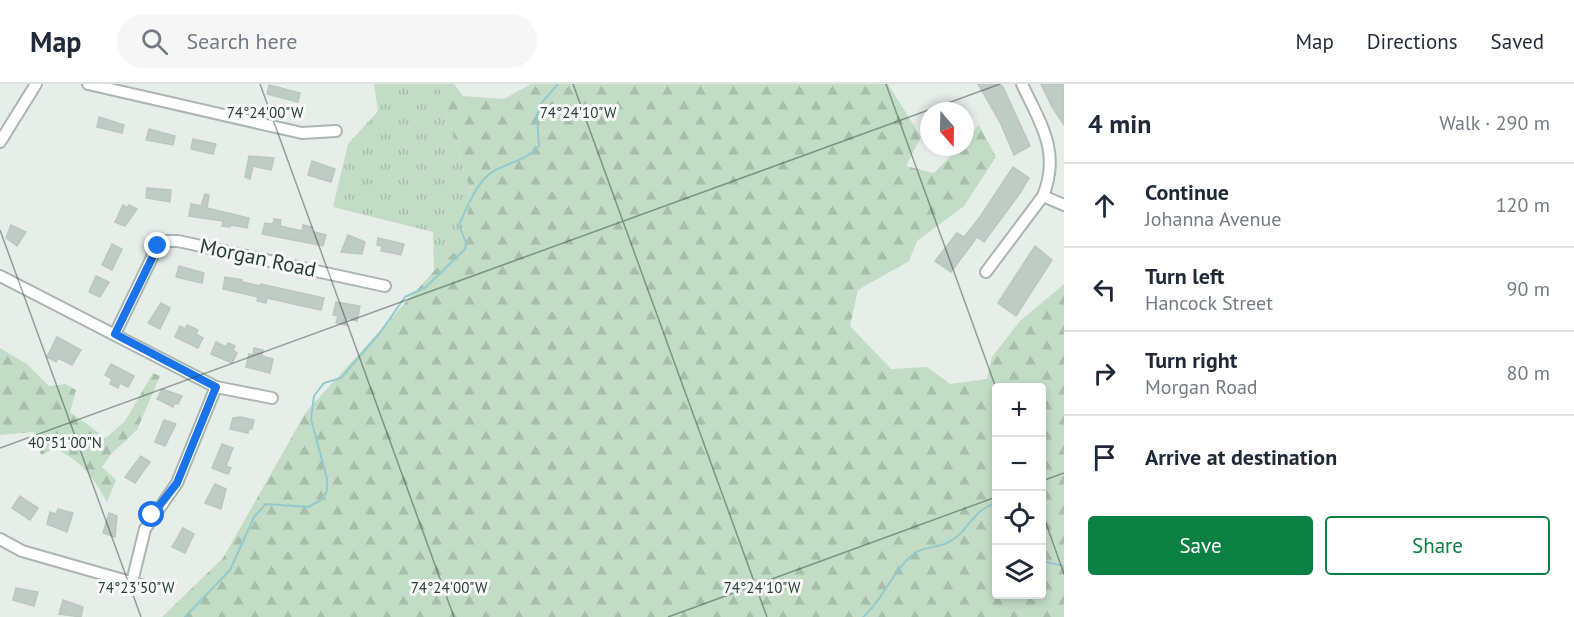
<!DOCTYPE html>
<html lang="en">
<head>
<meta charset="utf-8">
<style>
  body { margin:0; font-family:"PT Sans",sans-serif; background:#f6f6f7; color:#1f2937 }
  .controls { position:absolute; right:18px; bottom:18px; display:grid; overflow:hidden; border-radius:6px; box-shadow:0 3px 9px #0003 }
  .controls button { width:54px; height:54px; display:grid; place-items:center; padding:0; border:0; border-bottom:2px solid #e0e1e3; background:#fff; color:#1f2937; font:30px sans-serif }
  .compass { position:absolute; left:920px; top:18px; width:54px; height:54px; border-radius:50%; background:#fff; box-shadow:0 3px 9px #0003; rotate:160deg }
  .stop { position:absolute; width:18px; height:18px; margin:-14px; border:4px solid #1a73e8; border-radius:50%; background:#fff }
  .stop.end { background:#1a73e8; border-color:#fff; box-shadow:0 2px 6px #0008 }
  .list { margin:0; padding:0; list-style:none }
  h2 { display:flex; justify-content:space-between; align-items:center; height:78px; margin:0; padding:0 24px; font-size:26px }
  h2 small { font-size:20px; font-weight:400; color:#747a83 }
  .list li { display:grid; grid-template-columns:39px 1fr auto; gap:18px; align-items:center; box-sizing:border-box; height:84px; padding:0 24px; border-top:2px solid #e0e1e3 }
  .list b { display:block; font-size:22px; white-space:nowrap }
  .list p { margin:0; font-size:20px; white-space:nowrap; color:#747a83 }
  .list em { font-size:20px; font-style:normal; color:#747a83 }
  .actions { display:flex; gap:12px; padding:18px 24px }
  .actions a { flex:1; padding:14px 0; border:2px solid #0b8043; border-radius:6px; text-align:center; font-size:21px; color:#0b8043 }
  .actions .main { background:#0b8043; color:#fff }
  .icon { flex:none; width:33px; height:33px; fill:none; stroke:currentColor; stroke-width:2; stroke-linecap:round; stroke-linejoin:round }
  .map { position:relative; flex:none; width:1064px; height:533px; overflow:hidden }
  header { display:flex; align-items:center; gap:36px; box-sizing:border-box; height:84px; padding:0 30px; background:#fff; border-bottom:2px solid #e0e1e3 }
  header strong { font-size:28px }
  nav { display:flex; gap:33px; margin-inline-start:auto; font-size:21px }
  .search { width:420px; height:54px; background:#f6f6f7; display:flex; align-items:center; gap:15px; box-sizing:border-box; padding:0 21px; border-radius:33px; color:#747a83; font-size:22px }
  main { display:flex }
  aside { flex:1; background:#fff }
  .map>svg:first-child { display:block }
  .grass { fill:url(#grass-tufts) }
  .forest { fill:url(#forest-firs); fill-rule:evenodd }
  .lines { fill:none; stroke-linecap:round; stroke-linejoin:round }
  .stream { stroke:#95cacc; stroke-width:2 }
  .building { fill:#bfcbc5; stroke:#bac7c0; stroke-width:1.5 }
  .minor-casing { stroke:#aab6b0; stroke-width:14 }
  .minor { stroke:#fff; stroke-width:10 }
  .route { stroke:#1a73e8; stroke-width:8 }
  .ticks { fill:none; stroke:#273e36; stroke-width:1.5; stroke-opacity:0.45 }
  .labels { text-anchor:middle; stroke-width:6; stroke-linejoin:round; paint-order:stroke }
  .street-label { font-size:21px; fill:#273e36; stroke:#f7faf8 }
  .ticks-label { font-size:15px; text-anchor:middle; fill:#273e36; stroke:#f7faf8; stroke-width:6; stroke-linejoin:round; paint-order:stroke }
</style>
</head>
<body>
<header>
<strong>Map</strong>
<div class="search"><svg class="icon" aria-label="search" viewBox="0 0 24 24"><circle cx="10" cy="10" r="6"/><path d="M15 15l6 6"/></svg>Search here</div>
<nav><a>Map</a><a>Directions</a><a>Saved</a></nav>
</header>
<main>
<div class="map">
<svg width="1064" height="533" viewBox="0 0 1064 533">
  <defs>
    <pattern id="grass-tufts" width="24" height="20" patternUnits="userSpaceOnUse" patternTransform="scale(1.5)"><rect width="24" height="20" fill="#c2dcc6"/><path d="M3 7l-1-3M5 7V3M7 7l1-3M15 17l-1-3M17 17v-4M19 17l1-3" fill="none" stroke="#a7beab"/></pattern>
    <pattern id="forest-firs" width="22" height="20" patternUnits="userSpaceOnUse" patternTransform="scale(1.5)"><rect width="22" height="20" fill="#c2dcc6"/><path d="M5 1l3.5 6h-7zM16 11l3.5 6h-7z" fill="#a7beab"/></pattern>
  </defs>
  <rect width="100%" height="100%" fill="#e7eeea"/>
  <polygon class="grass" points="374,0 438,0 472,112 458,165 434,187 433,148 333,123 348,60 378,27"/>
  <g class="forest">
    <path d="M 438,0 L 454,0 L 463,12 L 504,15 L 531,0 L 888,0 L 921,53 L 906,82 L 934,89 L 959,63 L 965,63 L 965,56 L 979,41 L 996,73 L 964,122 L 917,157 L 909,177 L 858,206 L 850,242 L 891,285 L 927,283 L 950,300 L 987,295 L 992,273 L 1020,237 L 1064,200 L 1064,533 L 162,533 L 223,474 L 306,328 L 434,187 L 458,165 L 472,112 ZM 996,304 L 1042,304 L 1042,510 L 996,510 Z"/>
    <path d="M 0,264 L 27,280 L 49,302 L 65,300 L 76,306 L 70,328 L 106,354 L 125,337 L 153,289 L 160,292 L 137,346 L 112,369 L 102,383 L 116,396 L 107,418 C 94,395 80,374 54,365 L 41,371 L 34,348 L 0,351 Z"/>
  </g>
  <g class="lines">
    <g class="stream">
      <polyline points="1042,477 1064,482"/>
      <path d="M 185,533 L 230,486 L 254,433 L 266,420 L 308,423 L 321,416 L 327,407 L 327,395 L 311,335 L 314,312 L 324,299 L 341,294 L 379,250 L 405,213 L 426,203 L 465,165 L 466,159 L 459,141 C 466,125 478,95 494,87 C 510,78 527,76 539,62 L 537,32 L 539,22 L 558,0"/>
      <path d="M 863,533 C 883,516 892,488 912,471 C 920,463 937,464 947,459 C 970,448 970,427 996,419"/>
    </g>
  </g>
  <g class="building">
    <polygon points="978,0 1000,0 1003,3 1030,62 1014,71 1000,38"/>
    <polygon points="1041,0 1064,0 1064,41 1052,23"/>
    <polygon points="269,1 300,9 298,18 267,10"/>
    <polygon points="99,33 124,41 122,49 97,43"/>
    <polygon points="149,45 175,52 173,61 146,56"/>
    <polygon points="193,55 216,60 213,70 191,65"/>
    <polygon points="249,72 274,74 271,86 253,82 250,95 245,93"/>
    <polygon points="312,77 335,85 331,98 308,91"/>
    <polygon points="1013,83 1029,94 1020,109 984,158 977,153 951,188 935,177 957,149 964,153 980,133"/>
    <polygon points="147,104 171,106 170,118 146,114"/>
    <polygon points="205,110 209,111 207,124 249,134 247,144 231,141 230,143 222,142 223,137 189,132 191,120 201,122"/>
    <polygon points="123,121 127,124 129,121 137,125 125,142 115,138"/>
    <polygon points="274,135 281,136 280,142 302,147 303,141 312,143 311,147 326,151 323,162 262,150 265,139 273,140"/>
    <polygon points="11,141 26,148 17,162 6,154"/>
    <polygon points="348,151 365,158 362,170 341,168"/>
    <polygon points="378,154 404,160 401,171 381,167 382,162 377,161"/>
    <polygon points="112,160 122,165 112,186 102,181"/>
    <polygon points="1035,162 1052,176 1016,232 998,219"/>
    <polygon points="179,182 204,189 202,199 176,193"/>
    <polygon points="96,192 109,198 100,213 89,208"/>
    <polygon points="225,193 242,196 242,198 260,202 261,200 324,214 321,226 267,214 266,219 257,217 258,213 223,205"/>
    <polygon points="336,218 360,222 357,237 347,234 346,241 336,239 338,232 333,231"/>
    <polygon points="161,219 170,224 160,245 148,239"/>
    <polygon points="187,241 198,246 196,250 203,254 198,264 175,253 180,242 185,245"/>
    <polygon points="57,253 81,266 72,281 58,274 56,278 47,273"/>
    <polygon points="216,258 226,263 228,259 235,262 233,266 237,269 232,279 211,270"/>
    <polygon points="254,264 263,266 262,272 273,275 270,289 246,283 249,270 253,271"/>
    <polygon points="111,280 134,292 128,303 120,299 118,304 110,300 112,295 105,291"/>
    <polygon points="162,305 182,312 178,320 175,319 173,323 157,315"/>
    <polygon points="241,333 254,336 252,345 249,344 248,349 230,345 233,334"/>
    <polygon points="164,336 176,340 165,362 155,358"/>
    <polygon points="222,360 233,364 226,382 231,384 228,390 212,384"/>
    <polygon points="141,372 150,378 135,399 125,393"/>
    <polygon points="215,400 226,405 221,425 205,419"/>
    <polygon points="20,412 38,424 30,436 12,424"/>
    <polygon points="58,425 73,429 67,448 47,440 50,428 56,430"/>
    <polygon points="109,429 117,432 115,453 103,449"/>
    <polygon points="183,444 194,450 185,469 172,463"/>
    <polygon points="16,504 38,508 34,522 13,516"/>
    <polygon points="63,516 83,523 81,533 59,530"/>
  </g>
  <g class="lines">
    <g class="minor-casing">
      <g id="minor">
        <polyline points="88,0 302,49 336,47"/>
        <polyline points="0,58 36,0"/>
        <polyline points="1043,112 1064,121"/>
        <path d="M 986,188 L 1043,112 C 1061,67 1040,39 1022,0"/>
        <polyline points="0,192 216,303 272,314"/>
        <polyline points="115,250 158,161 165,157 178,157 385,202"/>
        <polyline points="0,455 22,467 148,503"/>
        <polyline points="132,498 145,445 177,399 216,303"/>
      </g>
    </g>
    <use href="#minor" class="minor"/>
  </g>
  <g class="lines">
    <polyline class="route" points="152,431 177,399 216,303 115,250 158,162"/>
  </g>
  <path class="ticks" d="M 260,0 L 454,533M 573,0 L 767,533M 886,0 L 996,304M 0,146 L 141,533M 0,364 L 1000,0M 1042,397 L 1064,389M 1042,428 L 1064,490M 668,533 L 996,413"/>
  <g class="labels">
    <g class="street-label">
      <text transform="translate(258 174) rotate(12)" y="7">Morgan Road</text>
    </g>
  </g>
  <g class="ticks-label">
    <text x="265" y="34">74°24'00"W</text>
    <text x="578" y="34">74°24'10"W</text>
    <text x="65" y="364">40°51'00"N</text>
    <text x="136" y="509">74°23'50"W</text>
    <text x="449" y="509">74°24'00"W</text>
    <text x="762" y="509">74°24'10"W</text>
  </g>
</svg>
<div class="controls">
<button>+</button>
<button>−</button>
<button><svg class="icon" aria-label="locate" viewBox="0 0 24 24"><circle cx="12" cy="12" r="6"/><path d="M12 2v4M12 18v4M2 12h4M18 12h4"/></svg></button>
<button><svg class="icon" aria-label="layers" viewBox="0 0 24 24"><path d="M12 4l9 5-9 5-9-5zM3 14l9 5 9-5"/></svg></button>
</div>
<svg class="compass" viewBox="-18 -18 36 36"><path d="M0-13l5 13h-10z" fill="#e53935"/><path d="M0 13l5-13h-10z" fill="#747a83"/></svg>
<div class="stop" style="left:152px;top:431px"></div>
<div class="stop end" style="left:158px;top:162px"></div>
</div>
<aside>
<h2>4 min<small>Walk · 290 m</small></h2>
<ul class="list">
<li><svg class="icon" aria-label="ahead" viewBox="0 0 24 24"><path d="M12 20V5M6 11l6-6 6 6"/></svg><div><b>Continue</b><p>Johanna Avenue</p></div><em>120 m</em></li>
<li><svg class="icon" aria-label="left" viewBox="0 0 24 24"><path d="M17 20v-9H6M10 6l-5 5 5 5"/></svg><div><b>Turn left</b><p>Hancock Street</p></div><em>90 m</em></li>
<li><svg class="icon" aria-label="right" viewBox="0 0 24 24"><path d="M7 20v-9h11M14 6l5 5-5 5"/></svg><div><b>Turn right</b><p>Morgan Road</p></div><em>80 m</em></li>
<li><svg class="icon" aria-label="arrive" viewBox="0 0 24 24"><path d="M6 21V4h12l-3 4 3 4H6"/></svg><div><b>Arrive at destination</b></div></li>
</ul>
<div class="actions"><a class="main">Save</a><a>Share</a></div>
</aside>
</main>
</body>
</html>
